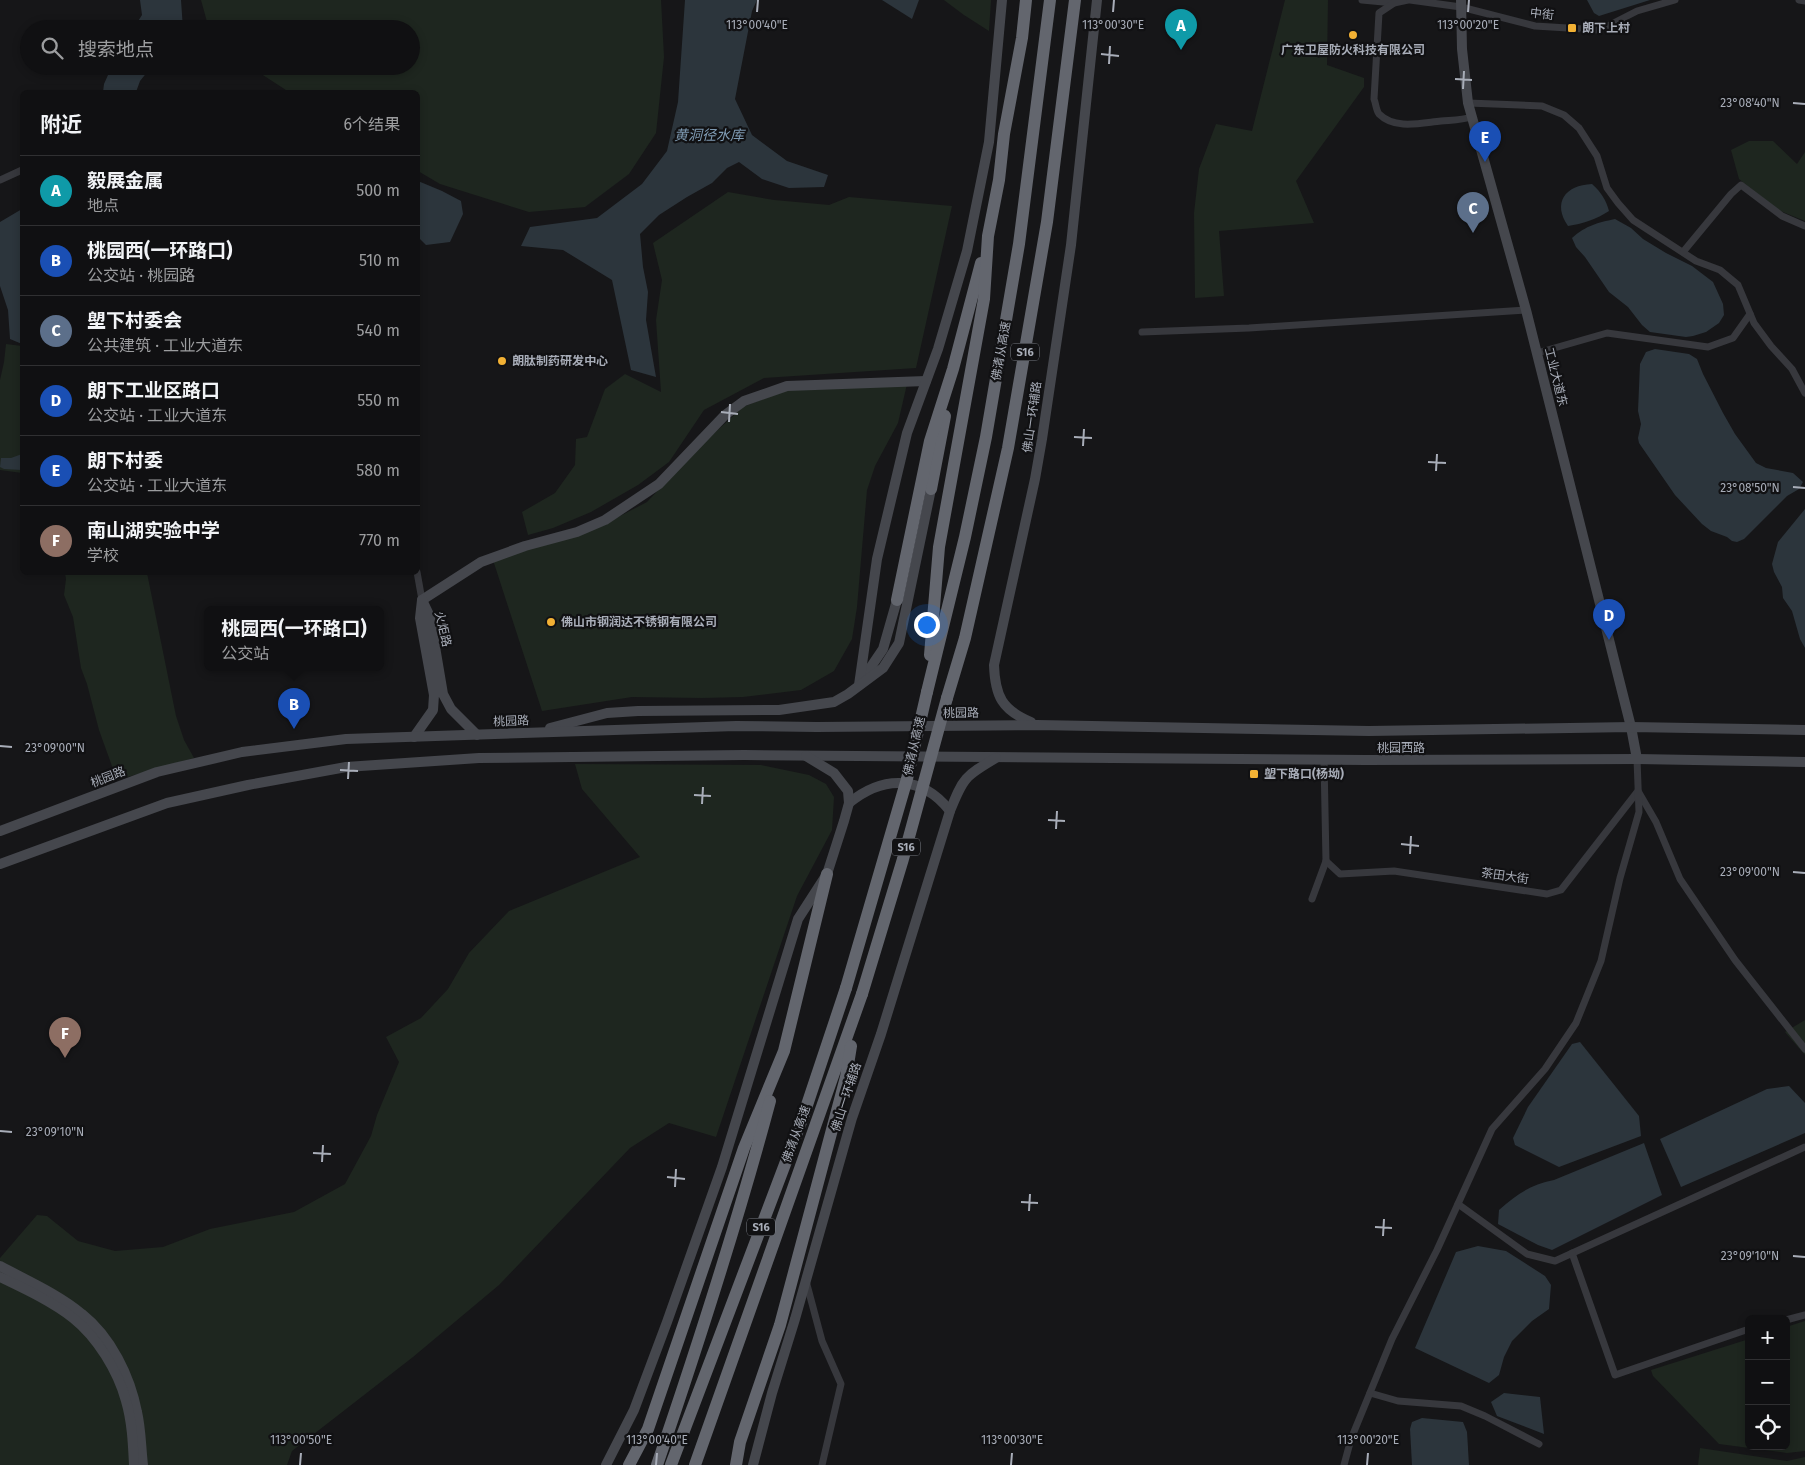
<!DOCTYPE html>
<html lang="zh">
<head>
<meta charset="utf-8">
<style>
  body { margin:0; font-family:"Fira Sans","Noto Sans SC",sans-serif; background:#19191b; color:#f1f3f6 }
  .controls { position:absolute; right:15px; bottom:15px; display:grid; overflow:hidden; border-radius:8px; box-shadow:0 2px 8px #0003 }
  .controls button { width:45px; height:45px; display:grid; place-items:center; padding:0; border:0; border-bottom:1px solid #303032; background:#101012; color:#f1f3f6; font:25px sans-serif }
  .you { position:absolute; left:926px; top:624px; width:18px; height:18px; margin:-12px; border:4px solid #fff; border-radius:50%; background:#1a73e8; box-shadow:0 0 0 8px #1a73e833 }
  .badge { display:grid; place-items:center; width:32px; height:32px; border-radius:50%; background:#0f766e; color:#fff; font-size:16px; font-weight:700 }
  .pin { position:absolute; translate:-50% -41px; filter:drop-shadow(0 1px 2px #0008) }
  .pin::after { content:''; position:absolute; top:26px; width:18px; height:15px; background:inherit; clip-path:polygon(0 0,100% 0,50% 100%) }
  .popup { position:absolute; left:204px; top:606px; width:180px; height:65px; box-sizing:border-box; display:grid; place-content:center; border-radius:8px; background:#101012; filter:drop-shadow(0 1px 4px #0005); font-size:16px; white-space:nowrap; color:#9c9d9f }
  .popup b { font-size:19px; color:#f1f3f6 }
  .popup::after { content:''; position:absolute; left:50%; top:100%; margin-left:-10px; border:10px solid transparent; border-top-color:#101012 }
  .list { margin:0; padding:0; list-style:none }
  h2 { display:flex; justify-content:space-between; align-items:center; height:65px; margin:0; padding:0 20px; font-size:21px }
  h2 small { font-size:16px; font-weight:400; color:#9c9d9f }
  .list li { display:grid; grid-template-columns:32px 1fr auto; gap:15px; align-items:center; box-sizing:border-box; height:70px; padding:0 20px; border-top:1px solid #303032 }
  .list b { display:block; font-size:19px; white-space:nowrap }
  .list p { margin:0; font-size:16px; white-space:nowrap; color:#9c9d9f }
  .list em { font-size:16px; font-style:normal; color:#9c9d9f }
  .icon { flex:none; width:28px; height:28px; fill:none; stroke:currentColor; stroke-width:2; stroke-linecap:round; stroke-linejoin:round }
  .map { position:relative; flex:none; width:1805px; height:1465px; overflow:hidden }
  .search { position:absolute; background:#101012; box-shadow:0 2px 8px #0003; left:20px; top:20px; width:400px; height:55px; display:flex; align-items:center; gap:12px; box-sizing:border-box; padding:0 18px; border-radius:28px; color:#9c9d9f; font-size:19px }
  .panel { position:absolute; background:#101012; box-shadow:0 2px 8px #0003; left:20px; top:90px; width:400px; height:485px; border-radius:8px }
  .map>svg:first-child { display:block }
  .green { fill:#1e261f }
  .water { fill:#2c353c }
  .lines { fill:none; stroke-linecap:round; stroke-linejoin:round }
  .street { stroke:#37383d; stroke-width:7 }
  .secondary { stroke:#45474d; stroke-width:10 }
  .highway { stroke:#63666e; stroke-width:12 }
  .highway-bridge { stroke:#63666e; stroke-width:12 }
  .ticks { fill:none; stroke:#a8adb8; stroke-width:2 }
  .poi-dot { fill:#f2b134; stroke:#111113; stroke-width:2 }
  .labels { text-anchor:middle; stroke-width:4.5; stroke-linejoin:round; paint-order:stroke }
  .shield { fill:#111113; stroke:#7b7e86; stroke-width:1 }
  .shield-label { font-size:11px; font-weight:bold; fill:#a8adb8 }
  .street-label { font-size:12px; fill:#a8adb8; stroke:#111113 }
  .poi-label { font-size:12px; font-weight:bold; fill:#a8adb8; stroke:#111113; text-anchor:start }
  .water-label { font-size:14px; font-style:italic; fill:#7f9bb3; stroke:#111113 }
  .ticks-label { font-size:12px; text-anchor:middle; fill:#a8adb8; stroke:#111113; stroke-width:4.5; stroke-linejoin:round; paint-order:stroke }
</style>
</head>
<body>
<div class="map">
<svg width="1805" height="1465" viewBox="0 0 1805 1465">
  <rect width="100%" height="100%" fill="#161618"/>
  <g class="green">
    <polygon points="201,0 661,0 664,57 656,133 629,174 585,207 529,212 440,184 418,171 418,92 289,92 249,66 411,66 411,29 209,29"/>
    <polygon points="944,0 991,0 989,31 964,15"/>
    <polygon points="1285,0 1328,0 1327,65 1364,78 1364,87 1296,181 1314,223 1219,231 1224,296 1195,298 1194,213 1199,169 1216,124 1252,131"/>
    <polygon points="1749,141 1773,141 1797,164 1805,152 1805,221 1778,210 1739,179 1731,150"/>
    <polygon points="728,192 774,200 829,205 849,197 952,206 916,368 764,378 704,410 669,462 638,485 591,512 553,528 528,535 522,512 555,493 575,465 576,439 587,437 605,389 625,374 661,392 656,320 662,280 653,243"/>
    <polygon points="6,344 22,346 22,473 0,470 0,380 4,362"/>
    <polygon points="907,384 898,423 875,466 867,490 857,607 852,639 834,671 801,690 743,697 702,698 632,697 542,711 493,560 599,527 647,502 698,448 743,407 788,389"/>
    <polygon points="65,573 147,573 176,716 184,740 194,758 117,780 99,730 87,684 81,668 73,617 64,595 66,579"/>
    <polygon points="575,764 761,765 809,775 826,784 834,797 832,830 797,896 716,1137 669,1123 630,1148 499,1285 413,1357 292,1451 287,1465 0,1465 0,1258 37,1215 47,1216 78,1241 115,1251 163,1247 210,1229 294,1212 345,1184 371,1136 377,1115 399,1062 386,1037 421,1018 448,989 469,953 509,911 640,857 582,789"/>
    <polygon points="1805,1020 1805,1055 1785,1032"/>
    <polygon points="1805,1321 1805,1451 1787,1453 1719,1444 1653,1376 1651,1370 1749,1339 1749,1446 1786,1446 1786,1327"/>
    <polygon points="1700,1448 1787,1461 1805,1457 1805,1465 1698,1465"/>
  </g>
  <g class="water">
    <polygon points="140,0 181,0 183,29 133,29 142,15"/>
    <polygon points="685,0 757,0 752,11 735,99 752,135 787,161 828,175 824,187 789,188 762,179 739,162 727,168 712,183 687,197 659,215 640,234 643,267 648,292 646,320 656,377 631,370 612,280 563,250 521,246 530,227 597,218 642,184 667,151 678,102"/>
    <polygon points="882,0 919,0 912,19"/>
    <polygon points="1587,0 1650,0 1599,16 1594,13"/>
    <polygon points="112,66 152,66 140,81 136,92 103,92 104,84"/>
    <polygon points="418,181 442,191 461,201 463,214 450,242 426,245 418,237"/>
    <path d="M 1592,184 C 1601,192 1606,200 1609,211 C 1597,219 1582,224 1568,226 C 1552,203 1565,185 1592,184 Z"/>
    <polygon points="22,209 22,265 21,282 22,289 22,344 10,339 8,310 0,286 0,222"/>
    <path d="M 1615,219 L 1631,228 L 1643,239 L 1666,253 L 1692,266 L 1713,282 L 1723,304 L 1724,315 L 1719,323 L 1706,332 L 1693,336 L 1686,337 L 1650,332 L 1642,325 L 1628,307 L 1609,292 L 1585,257 L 1576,247 L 1572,238 C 1587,225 1597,223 1615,219 Z"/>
    <polygon points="1655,349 1689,354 1697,359 1703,374 1723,413 1735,434 1756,463 1766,468 1793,473 1803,482 1799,489 1787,496 1744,539 1737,542 1732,541 1727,537 1711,531 1702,524 1675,495 1639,443 1638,438 1641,424 1638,411 1640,364 1646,352"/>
    <polygon points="22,454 22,470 4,469 0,467 1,458 11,458"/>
    <polygon points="1805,509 1805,648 1800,639 1792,611 1783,598 1782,587 1774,572 1772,564 1778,542"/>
    <polygon points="1580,1042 1639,1116 1641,1136 1559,1167 1515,1145 1513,1138 1528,1107 1572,1044"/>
    <polygon points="1789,1086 1805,1103 1805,1133 1681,1187 1660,1139 1767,1089"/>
    <path d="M 1644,1143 L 1662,1195 L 1552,1250 L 1538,1245 L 1498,1224 L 1499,1210 C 1517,1194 1530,1185 1554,1180 Z"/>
    <polygon points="1478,1246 1506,1251 1545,1276 1551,1285 1549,1309 1532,1321 1512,1341 1504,1357 1499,1375 1489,1383 1415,1348 1456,1252"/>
    <polygon points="1504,1393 1540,1397 1544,1434 1497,1416 1491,1402"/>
    <polygon points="1422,1418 1463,1422 1467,1432 1469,1465 1412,1465 1410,1429 1412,1422"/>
  </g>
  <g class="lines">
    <g class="street">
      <polyline points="1362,0 1394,3"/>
      <path d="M 1408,0 L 1394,3 L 1379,13 L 1374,99 C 1376,104 1376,110 1379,114 C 1395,130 1421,123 1441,121 C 1452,120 1462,120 1472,117"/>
      <polyline points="1410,0 1461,7 1535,26 1600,30 1637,11 1675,0"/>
      <polyline points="1799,0 1805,1"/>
      <polyline points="1468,103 1542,106 1564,115 1579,128 1597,156 1607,188 1618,203 1633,220 1696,261 1720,270 1738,285 1754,323 1771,346 1792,369 1805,393"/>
      <polyline points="0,180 22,170"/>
      <polyline points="1683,252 1731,194 1741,185 1782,216 1805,226"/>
      <polyline points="1142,332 1249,328 1526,310"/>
      <polyline points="1537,353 1607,333 1708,347 1733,338 1750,314"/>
      <polyline points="417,572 422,600"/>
      <polyline points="1326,861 1340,874 1394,871 1547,894 1561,890 1638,791 1656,822 1680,879 1735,960 1805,1049"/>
      <polyline points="1312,899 1326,861 1324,760"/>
      <polyline points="1458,1204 1527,1254 1555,1261 1805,1147"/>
      <polyline points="1572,1253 1615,1375 1749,1329"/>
      <polyline points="806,1281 822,1341 841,1384 822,1465"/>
      <polyline points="1786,1320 1805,1315"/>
      <polyline points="1370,1393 1398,1401 1461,1406 1485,1416 1539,1444"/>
      <polyline points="1344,1465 1351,1439 1392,1339 1437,1250 1492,1129 1545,1069 1576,1023 1601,961 1620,878 1639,812 1637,759"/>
    </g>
    <g class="secondary">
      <polyline points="1461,0 1462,49 1468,103 1526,310 1631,727 1637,759"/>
      <polyline points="422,600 481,562 525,546 577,532 605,520 659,484 725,415 744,401 787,386 926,381"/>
      <polyline points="862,680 883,649 897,600"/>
      <polyline points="859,685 877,559 907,433 938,349 967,251 989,142 1002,0"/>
      <path d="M 1031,722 C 1002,710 995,696 994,665 L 1035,479 L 1042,439 L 1071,245 L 1097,0"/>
      <polyline points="550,728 607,713 638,711 779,710 834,702 848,694 883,668 899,643 931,489"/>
      <polyline points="414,737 433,710 434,695 420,618 422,600 430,617 443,694 451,709 477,735"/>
      <path d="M 849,803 C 883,775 922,775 950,811"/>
      <polyline points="0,831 157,772 242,752 346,739 736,726 817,727 1037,725 1369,731 1631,727 1805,730"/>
      <polyline points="0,864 167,803 248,785 346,767 479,758 744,755 1366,760 1637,759 1805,762"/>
      <path d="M 0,1266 C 28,1281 58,1294 82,1314 C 111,1337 130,1376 137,1412 C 141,1429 141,1448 143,1465"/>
      <path d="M 0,1277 C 25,1289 51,1301 73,1318 C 97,1337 118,1371 126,1401 C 132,1421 133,1444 134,1465"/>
      <polyline points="606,1465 634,1410 667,1322 722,1167 798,919 827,874 844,821 849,803 848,791 834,773 806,756"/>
      <path d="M 753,1465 L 772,1393 L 795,1319 L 852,1118 L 881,1034 L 950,811 C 963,778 965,776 996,758"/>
    </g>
    <g class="highway">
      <polyline points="931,489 945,416"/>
      <polyline points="897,600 930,441 953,369 981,263"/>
      <polyline points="930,655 939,547 984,299 988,236 999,180 1004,134 1022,38 1026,0"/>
      <polyline points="927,692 965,537 986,437 1019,244 1050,0"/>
      <polyline points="947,698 965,638 1008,448 1047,222 1075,0"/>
      <polyline points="629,1465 648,1429 744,1148 784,1051 827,874"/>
      <path d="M 657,1465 C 698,1345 737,1224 770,1101"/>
      <polyline points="671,1465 804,1114 846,988"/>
      <polyline points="695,1465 862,994"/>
      <polyline points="736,1465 740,1442 780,1325 846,1077 851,1046"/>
    </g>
    <g class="highway-bridge">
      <polyline points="846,988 907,779 927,692"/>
      <polyline points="862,994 903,859 947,698"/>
    </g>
  </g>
  <path class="ticks" d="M 757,12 L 758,0M 1113,12 L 1114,0M 1468,12 L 1469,0M 1101,54 L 1119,56M 1109,64 L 1110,46M 1455,79 L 1472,80M 1463,89 L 1464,71M 1793,103 L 1805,104M 721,412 L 738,414M 729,422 L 730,404M 1074,437 L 1092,438M 1083,446 L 1084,429M 1428,462 L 1446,463M 1436,471 L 1437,454M 1793,487 L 1805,488M 0,746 L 12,747M 340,770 L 358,771M 348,779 L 349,762M 694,795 L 711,796M 702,804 L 703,787M 1048,820 L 1065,821M 1056,829 L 1057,811M 1401,844 L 1419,846M 1410,854 L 1411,836M 1793,872 L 1805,873M 0,1131 L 12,1132M 313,1153 L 331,1154M 322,1162 L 323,1145M 667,1177 L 685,1179M 675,1187 L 676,1169M 1021,1202 L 1038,1203M 1029,1211 L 1030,1194M 1375,1227 L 1392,1228M 1383,1236 L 1384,1219M 1793,1256 L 1805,1257M 300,1465 L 301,1453M 656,1465 L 657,1453M 1011,1465 L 1012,1453M 1367,1465 L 1368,1453"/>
  <g class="poi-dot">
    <rect x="1567" y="23" width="10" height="10" rx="2.5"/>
    <circle cx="1353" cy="35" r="5"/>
    <circle cx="502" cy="361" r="5"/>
    <circle cx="551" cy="622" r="5"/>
    <rect x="1249" y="769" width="10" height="10" rx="2.5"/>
  </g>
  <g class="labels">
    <g class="shield">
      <rect x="1011" y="343.5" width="28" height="17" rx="4"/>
      <rect x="892" y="838.5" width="28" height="17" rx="4"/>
      <rect x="747" y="1218.5" width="28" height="17" rx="4"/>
    </g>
    <g class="shield-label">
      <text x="1025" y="356">S16</text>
      <text x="906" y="851">S16</text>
      <text x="761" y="1231">S16</text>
    </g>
    <g class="street-label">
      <text transform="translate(1542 14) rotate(7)" y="4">中街</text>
      <text transform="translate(1001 351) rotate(-80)" y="4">佛清从高速</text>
      <text transform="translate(1556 377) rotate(76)" y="4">工业大道东</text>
      <text transform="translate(1032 417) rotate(-82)" y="4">佛山一环辅路</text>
      <text transform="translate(443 629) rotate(77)" y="4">火炬路</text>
      <text transform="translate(961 713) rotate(-1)" y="4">桃园路</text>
      <text transform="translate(511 721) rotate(-2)" y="4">桃园路</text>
      <text transform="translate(914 746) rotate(-77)" y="4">佛清从高速</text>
      <text x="1401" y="752">桃园西路</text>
      <text transform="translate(108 777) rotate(-21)" y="4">桃园路</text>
      <text transform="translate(1505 876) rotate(8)" y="4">茶田大街</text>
      <text transform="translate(846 1097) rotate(-72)" y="4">佛山一环辅路</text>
      <text transform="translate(796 1134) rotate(-70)" y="4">佛清从高速</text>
    </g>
    <g class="poi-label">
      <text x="1582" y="32">朗下上村</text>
      <text x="1353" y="54" text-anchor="middle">广东卫屋防火科技有限公司</text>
      <text x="512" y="365">朗肽制药研发中心</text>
      <text x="561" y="626">佛山市钢润达不锈钢有限公司</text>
      <text x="1264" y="778">塱下路口(杨坳)</text>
    </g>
    <g class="water-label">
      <text x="709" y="140">黄洞径水库</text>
    </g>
  </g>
  <g class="ticks-label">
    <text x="757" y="29">113°00'40"E</text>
    <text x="1113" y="29">113°00'30"E</text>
    <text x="1468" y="29">113°00'20"E</text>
    <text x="1750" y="107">23°08'40"N</text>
    <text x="1750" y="492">23°08'50"N</text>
    <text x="55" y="752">23°09'00"N</text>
    <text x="1750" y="876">23°09'00"N</text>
    <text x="55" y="1136">23°09'10"N</text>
    <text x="1750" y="1260">23°09'10"N</text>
    <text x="301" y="1444">113°00'50"E</text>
    <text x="657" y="1444">113°00'40"E</text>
    <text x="1012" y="1444">113°00'30"E</text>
    <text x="1368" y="1444">113°00'20"E</text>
  </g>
</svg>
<div class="controls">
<button>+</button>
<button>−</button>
<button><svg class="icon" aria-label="locate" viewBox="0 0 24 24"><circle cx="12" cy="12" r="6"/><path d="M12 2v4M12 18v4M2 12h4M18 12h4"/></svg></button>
</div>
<div class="you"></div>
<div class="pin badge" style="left:1181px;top:50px;background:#0f9aa8">A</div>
<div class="pin badge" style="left:294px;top:729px;background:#1a4fb4">B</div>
<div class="popup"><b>桃园西(一环路口)</b>公交站</div>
<div class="pin badge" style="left:1473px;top:233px;background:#5c6f8a">C</div>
<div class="pin badge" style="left:1609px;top:640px;background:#1a4fb4">D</div>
<div class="pin badge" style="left:1485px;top:162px;background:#1a4fb4">E</div>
<div class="pin badge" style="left:65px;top:1058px;background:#8d6e63">F</div>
<div class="search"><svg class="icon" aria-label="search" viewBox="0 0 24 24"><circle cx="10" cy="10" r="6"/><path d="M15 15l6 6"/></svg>搜索地点</div>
<section class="panel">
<h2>附近<small>6个结果</small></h2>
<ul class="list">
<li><span class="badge" style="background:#0f9aa8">A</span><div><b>毅展金属</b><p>地点</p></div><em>500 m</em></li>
<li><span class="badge" style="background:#1a4fb4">B</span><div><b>桃园西(一环路口)</b><p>公交站 · 桃园路</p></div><em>510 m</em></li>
<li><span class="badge" style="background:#5c6f8a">C</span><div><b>塱下村委会</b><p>公共建筑 · 工业大道东</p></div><em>540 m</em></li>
<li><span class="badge" style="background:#1a4fb4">D</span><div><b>朗下工业区路口</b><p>公交站 · 工业大道东</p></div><em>550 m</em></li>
<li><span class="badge" style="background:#1a4fb4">E</span><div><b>朗下村委</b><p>公交站 · 工业大道东</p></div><em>580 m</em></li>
<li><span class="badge" style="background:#8d6e63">F</span><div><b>南山湖实验中学</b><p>学校</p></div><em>770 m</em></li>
</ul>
</section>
</div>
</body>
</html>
